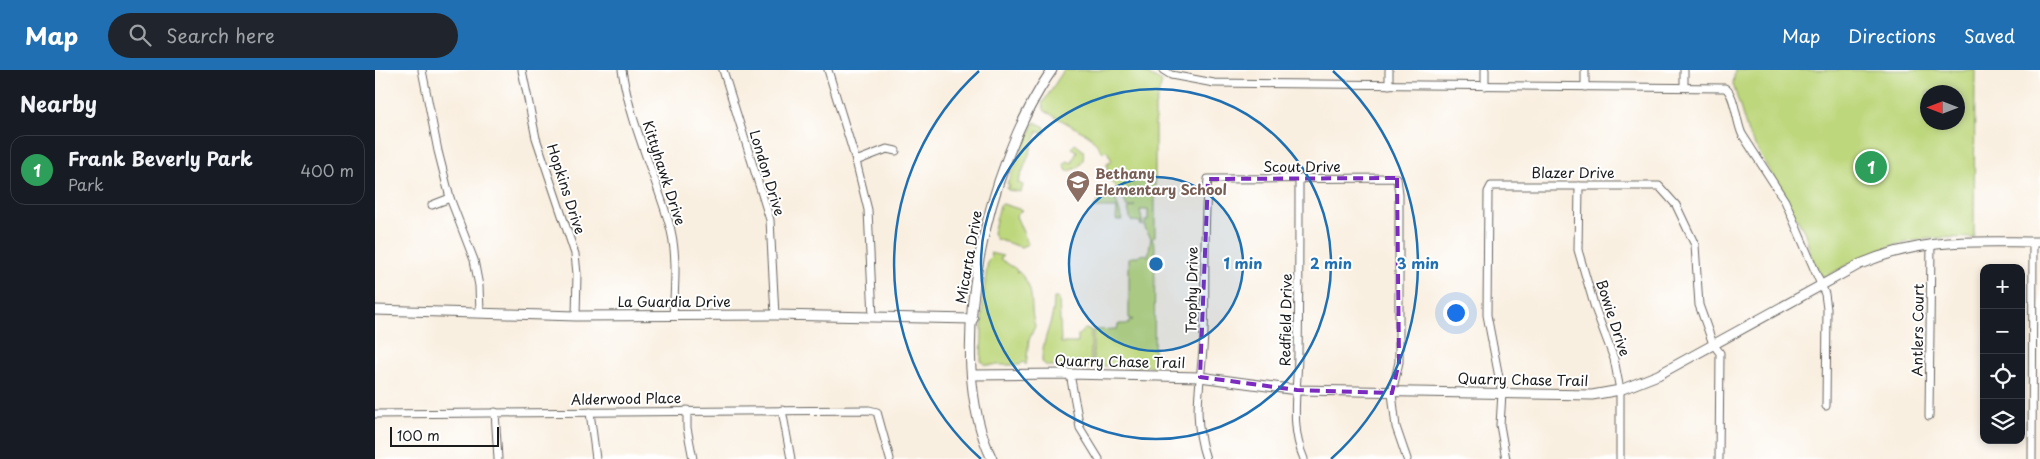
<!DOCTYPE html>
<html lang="en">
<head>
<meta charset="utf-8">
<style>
  body { margin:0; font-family:"Playpen Sans",sans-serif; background:#20242c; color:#f1f3f6 }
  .controls { position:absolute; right:15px; bottom:15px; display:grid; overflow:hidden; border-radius:10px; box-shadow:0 2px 8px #0003 }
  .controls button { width:45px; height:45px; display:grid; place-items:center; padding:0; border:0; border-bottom:1px solid #363941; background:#171b24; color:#f1f3f6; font:25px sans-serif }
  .compass { position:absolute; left:1545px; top:15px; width:45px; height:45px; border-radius:50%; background:#171b24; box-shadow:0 2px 8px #0003; rotate:270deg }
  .scale { position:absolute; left:15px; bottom:12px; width:109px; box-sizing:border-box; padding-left:5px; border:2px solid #1c1c1c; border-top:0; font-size:14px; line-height:18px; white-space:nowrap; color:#1c1c1c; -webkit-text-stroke:4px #fff; paint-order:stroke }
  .you { position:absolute; left:1080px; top:242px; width:18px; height:18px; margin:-12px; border:4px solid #fff; border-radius:50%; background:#1a73e8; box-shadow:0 0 0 8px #1a73e833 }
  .badge { display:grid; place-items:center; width:32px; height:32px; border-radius:50%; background:#1f6fb2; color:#fff; font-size:16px; font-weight:700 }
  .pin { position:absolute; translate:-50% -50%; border:2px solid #fff; box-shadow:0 1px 5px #0006 }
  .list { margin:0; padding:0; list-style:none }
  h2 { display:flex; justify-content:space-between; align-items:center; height:65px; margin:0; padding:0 20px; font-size:21px }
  h2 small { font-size:16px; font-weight:400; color:#9ea1a6 }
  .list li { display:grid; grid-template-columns:32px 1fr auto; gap:15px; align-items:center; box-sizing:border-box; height:70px; margin:0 10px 10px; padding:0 10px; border:1px solid #363941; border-radius:15px }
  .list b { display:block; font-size:19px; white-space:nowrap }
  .list p { margin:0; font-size:16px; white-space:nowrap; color:#9ea1a6 }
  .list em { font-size:16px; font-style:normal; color:#9ea1a6 }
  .icon { flex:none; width:28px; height:28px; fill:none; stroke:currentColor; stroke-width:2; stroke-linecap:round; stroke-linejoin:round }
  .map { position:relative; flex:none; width:1665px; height:389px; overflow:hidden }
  header { display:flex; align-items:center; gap:30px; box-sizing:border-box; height:70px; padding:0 25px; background:#1f6fb2; color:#fff }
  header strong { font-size:24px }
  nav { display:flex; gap:28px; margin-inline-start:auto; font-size:18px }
  .search { width:350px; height:45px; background:#20242c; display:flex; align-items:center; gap:12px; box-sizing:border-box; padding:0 18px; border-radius:28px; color:#9ea1a6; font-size:19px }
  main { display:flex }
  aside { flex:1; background:#171b24 }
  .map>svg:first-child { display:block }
  .green { fill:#bdd77c; stroke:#6c7a4c; fill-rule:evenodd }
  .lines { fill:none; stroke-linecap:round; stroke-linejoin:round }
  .minor-casing { stroke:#696661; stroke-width:9 }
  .tertiary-casing { stroke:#696661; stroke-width:11 }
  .minor { stroke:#fff; stroke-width:7 }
  .tertiary { stroke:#fff; stroke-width:9 }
  .marked { fill:none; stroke:#7b2cbf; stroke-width:4; stroke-dasharray:10 6; stroke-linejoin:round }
  .ring { fill:none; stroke:#1f6fb2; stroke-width:2.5 }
  .labels { text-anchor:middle; stroke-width:4; stroke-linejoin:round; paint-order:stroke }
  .street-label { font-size:14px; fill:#1c1c1c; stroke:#fff }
  .education-label { font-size:14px; font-weight:bold; fill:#785e54; stroke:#fff; text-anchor:start }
  .centre { fill:#1f6fb2; stroke:#fff; stroke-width:2.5 }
  .ring-label { font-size:15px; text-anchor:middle; font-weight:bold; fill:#1f6fb2; stroke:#fff; stroke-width:4; stroke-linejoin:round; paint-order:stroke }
</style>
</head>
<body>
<header>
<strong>Map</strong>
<div class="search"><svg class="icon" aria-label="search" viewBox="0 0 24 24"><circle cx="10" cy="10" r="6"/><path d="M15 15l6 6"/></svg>Search here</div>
<nav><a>Map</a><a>Directions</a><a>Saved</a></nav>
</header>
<main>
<aside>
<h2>Nearby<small></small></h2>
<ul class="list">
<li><span class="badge" style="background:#2e9e5b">1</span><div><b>Frank Beverly Park</b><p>Park</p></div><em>400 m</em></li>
</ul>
</aside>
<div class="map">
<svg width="1665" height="389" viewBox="0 0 1665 389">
  <rect width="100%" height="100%" fill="#fff"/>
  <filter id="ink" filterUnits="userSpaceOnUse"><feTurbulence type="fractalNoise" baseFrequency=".02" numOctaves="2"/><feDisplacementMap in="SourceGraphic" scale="10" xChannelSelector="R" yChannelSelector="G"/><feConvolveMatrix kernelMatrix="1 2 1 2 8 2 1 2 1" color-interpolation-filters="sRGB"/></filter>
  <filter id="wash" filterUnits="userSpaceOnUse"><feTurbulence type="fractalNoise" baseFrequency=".0096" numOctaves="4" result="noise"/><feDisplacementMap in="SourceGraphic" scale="20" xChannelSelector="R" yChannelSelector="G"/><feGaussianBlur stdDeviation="1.12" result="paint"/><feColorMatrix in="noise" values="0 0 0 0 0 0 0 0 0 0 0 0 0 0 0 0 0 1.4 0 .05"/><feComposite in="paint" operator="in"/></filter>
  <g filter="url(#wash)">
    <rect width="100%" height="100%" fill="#f9efe0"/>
    <g class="green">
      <polygon points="689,0 765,0 787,12 780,36 780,166 777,168 780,176 779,296 718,296 718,260 742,259 743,254 754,254 754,250 758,250 754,248 754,188 770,184 773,186 776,168 770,158 770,151 773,150 773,140 765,140 768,156 765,155 766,152 756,151 753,139 760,136 752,137 747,124 732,107 732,94 737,91 732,81 728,82 715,66 670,41 667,34"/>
      <path d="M 1360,0 L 1600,0 L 1599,168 C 1537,165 1506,176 1452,206 L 1446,206 L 1436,186 L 1430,163 L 1373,63 L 1358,14 ZM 1552,22 L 1582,22 L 1582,52 L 1552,52 Z"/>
      <polygon points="660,52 670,57 670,64 663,61 643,113 648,115 646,122 633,120 631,118 635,117 632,113"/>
      <path d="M 700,74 L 708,80 C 711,92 703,100 692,101 L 689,95 L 692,91 L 697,93 L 702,81 L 696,78 Z"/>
      <polygon points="731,116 741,130 747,150 741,150 742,138 719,138"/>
      <polygon points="628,134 647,140 641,146 653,174 646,177 621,169 618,163 625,135"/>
      <path d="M 615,183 L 628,186 L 625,189 L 641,199 L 642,203 L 643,201 C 663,221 653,235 660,256 L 654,270 L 651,295 L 648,292 L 645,295 L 611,295 L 606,291 L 608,228 L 613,190 L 616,187 Z"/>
      <path d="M 679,228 L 684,228 L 686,273 L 703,273 L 703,265 L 710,259 L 716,260 L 716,296 L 672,296 L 667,292 C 666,269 680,251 679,228 Z"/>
    </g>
  </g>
  <g filter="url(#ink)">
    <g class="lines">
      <g class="minor-casing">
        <g id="minor">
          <polyline points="47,0 63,81 75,128 99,190 104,216 105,242"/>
          <polyline points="147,0 161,68 200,184 202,204 201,246"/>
          <path d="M 247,0 C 255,52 278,100 293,150 C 303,179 300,215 298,245"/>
          <polyline points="348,0 395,150 400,245"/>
          <polyline points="453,0 481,91 493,140 498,247"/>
          <path d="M 788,0 L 796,5 L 839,13 L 1350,18 C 1360,24 1361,51 1367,64 L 1410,131 L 1450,224 L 1452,239 L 1451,336"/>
          <polyline points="1014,0 1014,15"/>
          <polyline points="1110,16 1110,0"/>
          <polyline points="1210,17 1210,0"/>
          <polyline points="1309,17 1309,0"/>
          <polyline points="481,91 512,79 521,81"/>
          <path d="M 924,110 C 924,168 924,225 923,283 C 923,318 914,355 929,389"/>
          <polyline points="1204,116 1203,180 1220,238 1239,289 1245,320 1245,389"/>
          <polyline points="57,135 75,128"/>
          <polyline points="695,304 705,358 724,389"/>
          <polyline points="312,340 312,358 318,389"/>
          <polyline points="407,340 416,389"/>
          <polyline points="120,342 123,389"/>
          <polyline points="215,342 221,389"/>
          <polyline points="0,344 494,340 502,342 515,389"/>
          <polyline points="1554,346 1556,174"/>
          <path d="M 831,389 C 815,341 828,309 829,261 C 831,211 828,160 833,109 L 1022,108 L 1024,124 L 1024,292 L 1017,323 L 1021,357 L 1032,389"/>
          <polyline points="1131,389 1125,355 1127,323 1112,245 1113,122 1116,116 1284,116 1301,135 1320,175 1324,235 1338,274 1345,283 1344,389"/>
          <polyline points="1657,389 1658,172"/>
        </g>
      </g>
      <g class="tertiary-casing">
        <g id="tertiary">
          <polyline points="0,240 201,246 400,245 598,249"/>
          <path d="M 597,305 L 695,304 L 825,307 L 922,320 L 1217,325 L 1245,320 L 1283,305 L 1485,194 C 1549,167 1598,172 1665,172"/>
          <path d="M 617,389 C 566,285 613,92 677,0"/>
        </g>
      </g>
      <use href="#minor" class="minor"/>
      <use href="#tertiary" class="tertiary"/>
    </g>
  </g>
  <path class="marked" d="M 1022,108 L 1024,292 L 1017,323 L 922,320 L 825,307 L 833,109 Z"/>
  <circle cx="781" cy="194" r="87" fill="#1f6fb2" fill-opacity=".12"/>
  <g class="ring">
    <circle cx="781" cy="194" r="87"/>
    <circle cx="781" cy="194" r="175"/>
    <path d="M606 389A262 262 0 0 1 604 1M958 1A262 262 0 0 1 956 389"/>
  </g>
  <defs>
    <g id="school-pin" transform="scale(1.25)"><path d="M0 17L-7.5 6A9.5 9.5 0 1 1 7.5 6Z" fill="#8d6e63" stroke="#fff"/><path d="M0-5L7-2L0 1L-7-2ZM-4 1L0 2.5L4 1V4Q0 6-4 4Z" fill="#fff"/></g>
  </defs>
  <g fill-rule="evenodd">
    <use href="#school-pin" x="703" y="112"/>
  </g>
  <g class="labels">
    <g class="street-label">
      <text x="927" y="102">Scout Drive</text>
      <text transform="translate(289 103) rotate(72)" y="5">Kittyhawk Drive</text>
      <text transform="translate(392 103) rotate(73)" y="5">London Drive</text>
      <text x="1198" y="108">Blazer Drive</text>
      <text transform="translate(191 119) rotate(72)" y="5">Hopkins Drive</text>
      <text transform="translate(594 187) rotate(-80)" y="5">Micarta Drive</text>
      <text transform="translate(817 220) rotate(-89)" y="5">Trophy Drive</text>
      <text x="299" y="237">La Guardia Drive</text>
      <text transform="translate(1238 248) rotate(72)" y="5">Bowie Drive</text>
      <text transform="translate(911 250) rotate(-89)" y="5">Redfield Drive</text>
      <text transform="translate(1543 260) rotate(-89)" y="5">Antlers Court</text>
      <text transform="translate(745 292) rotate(1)" y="5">Quarry Chase Trail</text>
      <text transform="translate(1148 310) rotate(1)" y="5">Quarry Chase Trail</text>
      <text transform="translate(251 329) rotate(-1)" y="5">Alderwood Place</text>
    </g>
    <g class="education-label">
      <text x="720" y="109">Bethany<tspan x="720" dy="16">Elementary School</tspan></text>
    </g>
  </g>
  <circle cx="781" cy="194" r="8" class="centre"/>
  <g class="ring-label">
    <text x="868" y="199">1 min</text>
    <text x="956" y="199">2 min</text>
    <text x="1043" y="199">3 min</text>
  </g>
</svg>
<div class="controls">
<button>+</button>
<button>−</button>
<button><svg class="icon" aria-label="locate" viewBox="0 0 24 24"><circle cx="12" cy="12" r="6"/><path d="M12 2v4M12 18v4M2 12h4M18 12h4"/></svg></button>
<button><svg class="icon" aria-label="layers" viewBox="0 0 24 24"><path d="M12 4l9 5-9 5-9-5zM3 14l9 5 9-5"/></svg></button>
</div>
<svg class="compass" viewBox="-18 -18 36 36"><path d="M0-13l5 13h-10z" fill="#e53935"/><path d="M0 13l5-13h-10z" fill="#9ea1a6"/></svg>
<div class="scale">100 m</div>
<div class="you"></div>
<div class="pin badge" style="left:1496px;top:97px;background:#2e9e5b">1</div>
</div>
</main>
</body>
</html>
